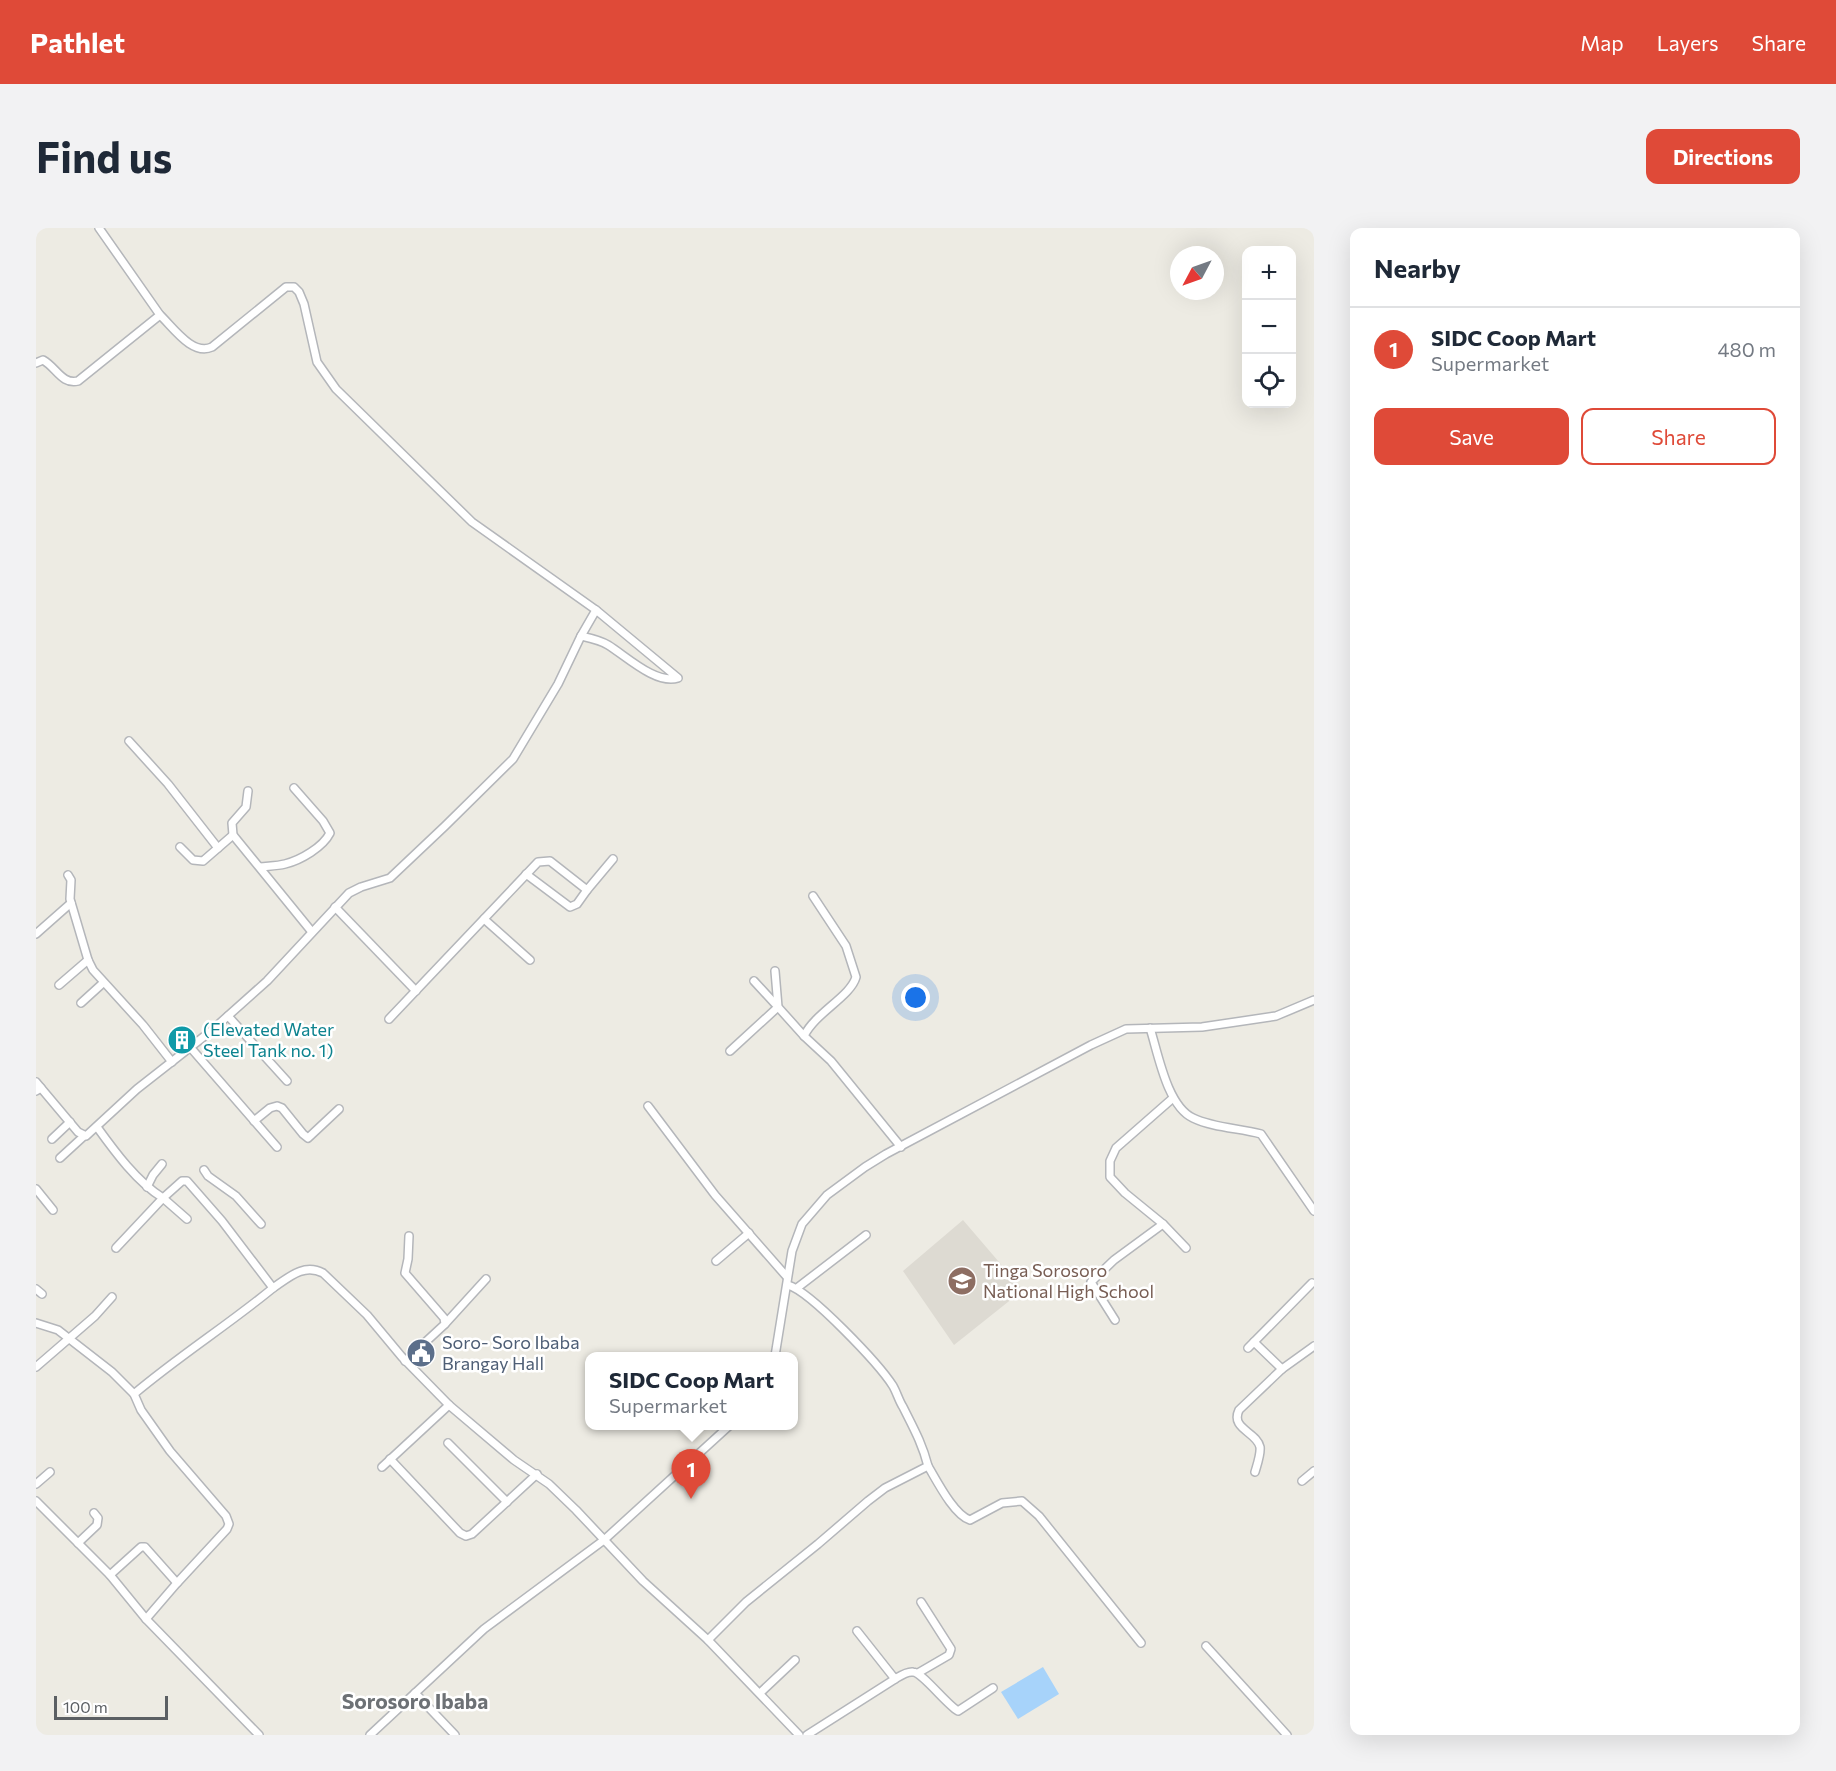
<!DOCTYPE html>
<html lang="en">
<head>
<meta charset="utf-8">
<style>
  body { margin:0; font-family:Commissioner,sans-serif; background:#f2f2f3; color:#1f2937 }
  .controls { position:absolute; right:18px; top:18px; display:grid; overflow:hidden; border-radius:12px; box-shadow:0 6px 24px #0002 }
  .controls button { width:54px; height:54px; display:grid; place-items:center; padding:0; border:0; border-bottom:2px solid #e0e1e3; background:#fff; color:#1f2937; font:30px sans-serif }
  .compass { position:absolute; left:1134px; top:18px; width:54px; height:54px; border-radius:50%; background:#fff; box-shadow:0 6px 24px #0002; rotate:229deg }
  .scale { position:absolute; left:18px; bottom:15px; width:114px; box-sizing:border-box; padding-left:6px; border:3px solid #5b5f63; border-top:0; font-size:16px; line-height:21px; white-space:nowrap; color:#5b5f63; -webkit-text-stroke:4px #fff; paint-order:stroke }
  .you { position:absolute; left:880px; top:770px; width:21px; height:21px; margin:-15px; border:4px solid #fff; border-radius:50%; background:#1a73e8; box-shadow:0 0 0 9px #1a73e833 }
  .badge { display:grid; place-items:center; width:39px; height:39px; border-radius:50%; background:#df4a38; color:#fff; font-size:20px; font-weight:700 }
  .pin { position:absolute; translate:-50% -50px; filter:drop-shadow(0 2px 3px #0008) }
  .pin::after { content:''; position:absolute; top:32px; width:21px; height:18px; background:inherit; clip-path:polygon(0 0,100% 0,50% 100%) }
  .popup { position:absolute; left:549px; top:1124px; width:213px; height:78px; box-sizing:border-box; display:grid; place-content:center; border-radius:12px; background:#fff; filter:drop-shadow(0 2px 4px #0005); font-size:20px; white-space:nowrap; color:#747a83 }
  .popup b { font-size:22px; color:#1f2937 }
  .popup::after { content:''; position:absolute; left:50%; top:100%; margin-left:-12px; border:12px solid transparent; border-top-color:#fff }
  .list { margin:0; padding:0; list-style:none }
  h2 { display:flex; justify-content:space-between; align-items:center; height:78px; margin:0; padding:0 24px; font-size:26px }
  h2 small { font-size:20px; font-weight:400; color:#747a83 }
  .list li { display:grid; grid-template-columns:39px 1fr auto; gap:18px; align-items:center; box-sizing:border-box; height:84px; padding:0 24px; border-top:2px solid #e0e1e3 }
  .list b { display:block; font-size:22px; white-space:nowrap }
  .list p { margin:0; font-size:20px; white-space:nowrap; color:#747a83 }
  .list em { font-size:20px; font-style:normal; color:#747a83 }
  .actions { display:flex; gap:12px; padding:18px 24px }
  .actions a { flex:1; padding:14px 0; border:2px solid #df4a38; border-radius:12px; text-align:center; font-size:21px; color:#df4a38 }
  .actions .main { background:#df4a38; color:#fff }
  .icon { flex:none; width:33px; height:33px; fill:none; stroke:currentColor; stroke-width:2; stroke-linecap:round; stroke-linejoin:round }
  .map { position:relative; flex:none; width:1278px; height:1507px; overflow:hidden; border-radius:12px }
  header { display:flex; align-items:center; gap:36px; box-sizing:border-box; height:84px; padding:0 30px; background:#df4a38; color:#fff }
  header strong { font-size:28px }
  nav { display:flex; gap:33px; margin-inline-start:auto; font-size:21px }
  .intro { display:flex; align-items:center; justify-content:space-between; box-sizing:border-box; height:144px; padding:0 36px }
  h1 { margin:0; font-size:42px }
  .button { padding:15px 27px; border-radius:12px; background:#df4a38; color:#fff; font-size:21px; font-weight:700 }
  main { display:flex; gap:36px; padding:0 36px }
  aside { flex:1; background:#fff; border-radius:12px; box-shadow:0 6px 24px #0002 }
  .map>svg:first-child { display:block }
  .education { fill:#dddad2 }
  .water { fill:#a7d3fa }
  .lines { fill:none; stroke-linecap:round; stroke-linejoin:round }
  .minor-casing { stroke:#b4b6ba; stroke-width:10 }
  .minor { stroke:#fff; stroke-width:7 }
  .labels { text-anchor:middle; stroke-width:5; stroke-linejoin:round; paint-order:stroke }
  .culture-label { font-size:18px; fill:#0d838f; stroke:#fff; text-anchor:start }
  .education-label { font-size:18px; fill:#785e54; stroke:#fff; text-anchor:start }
  .service-label { font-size:18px; fill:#4e5e75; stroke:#fff; text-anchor:start }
  .quarter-label { font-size:21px; font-weight:bold; fill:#6d7175; stroke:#fff }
</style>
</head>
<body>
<header>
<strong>Pathlet</strong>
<nav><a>Map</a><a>Layers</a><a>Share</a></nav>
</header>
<div class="intro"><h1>Find us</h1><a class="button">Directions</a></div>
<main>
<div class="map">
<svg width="1278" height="1507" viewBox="0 0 1278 1507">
  <rect width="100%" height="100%" fill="#edebe3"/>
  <polygon class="education" points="927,992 987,1062 918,1117 867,1043"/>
  <polygon class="water" points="1007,1439 1023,1466 982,1491 965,1464"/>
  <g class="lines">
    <g class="minor-casing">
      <g id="minor">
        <path d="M 0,135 L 7,132 C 20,139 26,157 42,153 L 124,87 L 63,0"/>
        <path d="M 545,408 C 554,410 564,412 572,417 C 590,428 620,457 642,450 L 560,382"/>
        <polyline points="93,513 132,556 182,620"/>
        <polyline points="212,563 210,579 196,595 197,607 276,704"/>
        <polyline points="144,619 157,632 167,633 197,607"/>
        <path d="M 224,639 C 232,638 241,638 249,636 C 265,632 287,619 294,605 L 287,593 L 258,560"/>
        <polyline points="490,646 534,679 541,676 551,662"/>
        <polyline points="32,647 35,652 34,671 52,732 57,742 107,797 136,834"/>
        <polyline points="299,679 380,763"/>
        <polyline points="448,691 494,732"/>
        <polyline points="0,706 35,675"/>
        <polyline points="739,743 742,779 768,808 795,833 865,919"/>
        <polyline points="23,757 52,732"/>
        <polyline points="45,775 67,755"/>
        <polyline points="192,788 251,853"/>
        <polyline points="353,791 502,634 514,633 551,662 577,631"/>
        <path d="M 1114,800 C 1122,825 1131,878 1157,890 C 1178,900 1203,900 1225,906 L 1278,983"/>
        <path d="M 768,808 C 779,785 815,768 820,749 L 810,718 L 777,668"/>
        <polyline points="154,819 241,919"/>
        <polyline points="694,823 742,779 718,753"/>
        <polyline points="0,854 5,860 0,863"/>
        <path d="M 5,860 L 42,904 L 50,908 L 101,861 L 175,803 L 231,753 L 313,665 L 325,659 L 354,650 L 409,598 L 477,531 L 522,456 L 545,408 L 560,382 L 436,294 L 300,161 L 281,134 L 268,76 L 263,64 L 258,59 L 250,59 L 176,119 C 156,128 137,99 124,87"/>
        <polyline points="612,878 679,967 751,1049"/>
        <polyline points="218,893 234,880 241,878 246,880 267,906 272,910 303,881"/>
        <path d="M 61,899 C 79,924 101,954 127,970 L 146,953 L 151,953 L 186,993 L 237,1060 C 253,1049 268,1035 287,1045 L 331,1087 L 366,1129 L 413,1177 L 478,1232 L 513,1256 L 540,1282 L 607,1353 L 672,1412 L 763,1507"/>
        <polyline points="16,911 34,894"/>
        <polyline points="24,930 48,908"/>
        <polyline points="168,942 172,948 200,968 225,996"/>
        <polyline points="111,959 117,947 126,936"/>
        <polyline points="0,961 17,982"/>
        <polyline points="1127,996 1150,1020"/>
        <polyline points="80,1020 127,970 151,991"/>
        <polyline points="680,1033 713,1005"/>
        <polyline points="761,1060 830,1007"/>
        <polyline points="0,1061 6,1066"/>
        <polyline points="1079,1092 1055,1054 1078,1032 1127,996 1089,965 1074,949 1074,933 1080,920 1137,870"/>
        <polyline points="0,1095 22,1102 76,1144 98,1166 105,1182 134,1223 190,1288 193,1296 191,1301 141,1355 110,1391"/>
        <polyline points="409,1096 450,1051"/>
        <polyline points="1218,1114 1246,1141"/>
        <polyline points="1212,1120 1276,1055"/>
        <polyline points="739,1128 756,1023 766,996 791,967 829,939 850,926 1055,817 1090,801 1166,799 1240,788 1278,772"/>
        <polyline points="369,1133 409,1096 408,1090 369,1045 372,1031 373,1008"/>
        <polyline points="0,1139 59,1088 76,1069"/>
        <path d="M 98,1166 C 143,1128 192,1097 237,1060"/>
        <polyline points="412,1215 471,1274"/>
        <polyline points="354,1231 424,1305 430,1308 436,1306 501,1246"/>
        <path d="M 892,1238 C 901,1253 918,1287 934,1292 L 966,1275 L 986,1273 L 1003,1288 L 1105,1415"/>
        <polyline points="346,1239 413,1177"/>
        <path d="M 1219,1244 C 1221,1237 1225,1226 1224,1219 C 1221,1204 1194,1201 1203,1182 L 1246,1141 L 1278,1118"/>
        <polyline points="1266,1253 1278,1243"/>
        <polyline points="0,1256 14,1244"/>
        <polyline points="0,1273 74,1347 110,1391 223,1507"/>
        <polyline points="42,1315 61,1297 62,1290 58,1285"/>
        <polyline points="74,1347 105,1319 109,1319 141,1355"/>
        <polyline points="821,1403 859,1451"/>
        <path d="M 672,1412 L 710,1374 L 782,1316 L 832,1273 L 849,1260 L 892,1238 C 886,1215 878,1201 867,1179 C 863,1173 861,1165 857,1158 C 843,1136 775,1064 752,1057"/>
        <polyline points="1170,1418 1251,1507"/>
        <polyline points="882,1445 913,1427 915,1421 885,1374"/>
        <polyline points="379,1465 419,1507"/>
        <polyline points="724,1465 759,1432"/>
        <polyline points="334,1507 448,1401 568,1312 693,1198"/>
        <path d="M 771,1507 L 859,1451 C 864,1448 871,1443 877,1444 C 886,1444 910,1476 922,1483 L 957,1460"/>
      </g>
    </g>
    <use href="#minor" class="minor"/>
  </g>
  <defs>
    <g id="building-disc" transform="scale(1.5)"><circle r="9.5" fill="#0f9aa8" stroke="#fff"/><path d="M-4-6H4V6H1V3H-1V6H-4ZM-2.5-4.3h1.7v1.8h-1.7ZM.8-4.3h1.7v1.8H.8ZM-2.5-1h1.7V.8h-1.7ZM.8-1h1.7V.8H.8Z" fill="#fff"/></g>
    <g id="school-disc" transform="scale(1.5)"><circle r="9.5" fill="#8d6e63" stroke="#fff"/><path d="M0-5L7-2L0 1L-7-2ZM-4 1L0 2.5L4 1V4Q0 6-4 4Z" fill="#fff"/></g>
    <g id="civic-disc" transform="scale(1.5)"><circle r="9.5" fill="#5c6f8a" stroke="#fff"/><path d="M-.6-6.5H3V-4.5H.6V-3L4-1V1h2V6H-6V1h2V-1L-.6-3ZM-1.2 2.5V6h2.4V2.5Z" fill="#fff"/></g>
  </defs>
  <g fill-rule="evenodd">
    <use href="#building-disc" x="146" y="812"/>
    <use href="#school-disc" x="926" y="1053"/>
    <use href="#civic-disc" x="385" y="1125"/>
  </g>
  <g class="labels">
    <g class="culture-label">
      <text x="167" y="808">(Elevated Water<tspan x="167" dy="21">Steel Tank no. 1)</tspan></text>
    </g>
    <g class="education-label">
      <text x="947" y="1049">Tinga Sorosoro<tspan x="947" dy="21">National High School</tspan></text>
    </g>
    <g class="service-label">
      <text x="406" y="1121">Soro- Soro Ibaba<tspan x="406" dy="21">Brangay Hall</tspan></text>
    </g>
    <g class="quarter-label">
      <text x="379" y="1481">Sorosoro Ibaba</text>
    </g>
  </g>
</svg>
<div class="controls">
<button>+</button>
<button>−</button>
<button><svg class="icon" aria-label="locate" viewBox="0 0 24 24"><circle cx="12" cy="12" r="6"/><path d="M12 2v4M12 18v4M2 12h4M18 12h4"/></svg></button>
</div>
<svg class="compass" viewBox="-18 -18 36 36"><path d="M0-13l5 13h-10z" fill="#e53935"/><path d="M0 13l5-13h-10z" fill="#747a83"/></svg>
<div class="scale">100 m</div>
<div class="you"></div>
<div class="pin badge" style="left:655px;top:1271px">1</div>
<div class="popup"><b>SIDC Coop Mart</b>Supermarket</div>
</div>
<aside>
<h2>Nearby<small></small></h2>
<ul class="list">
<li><span class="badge">1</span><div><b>SIDC Coop Mart</b><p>Supermarket</p></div><em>480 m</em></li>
</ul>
<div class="actions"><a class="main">Save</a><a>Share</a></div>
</aside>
</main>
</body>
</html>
